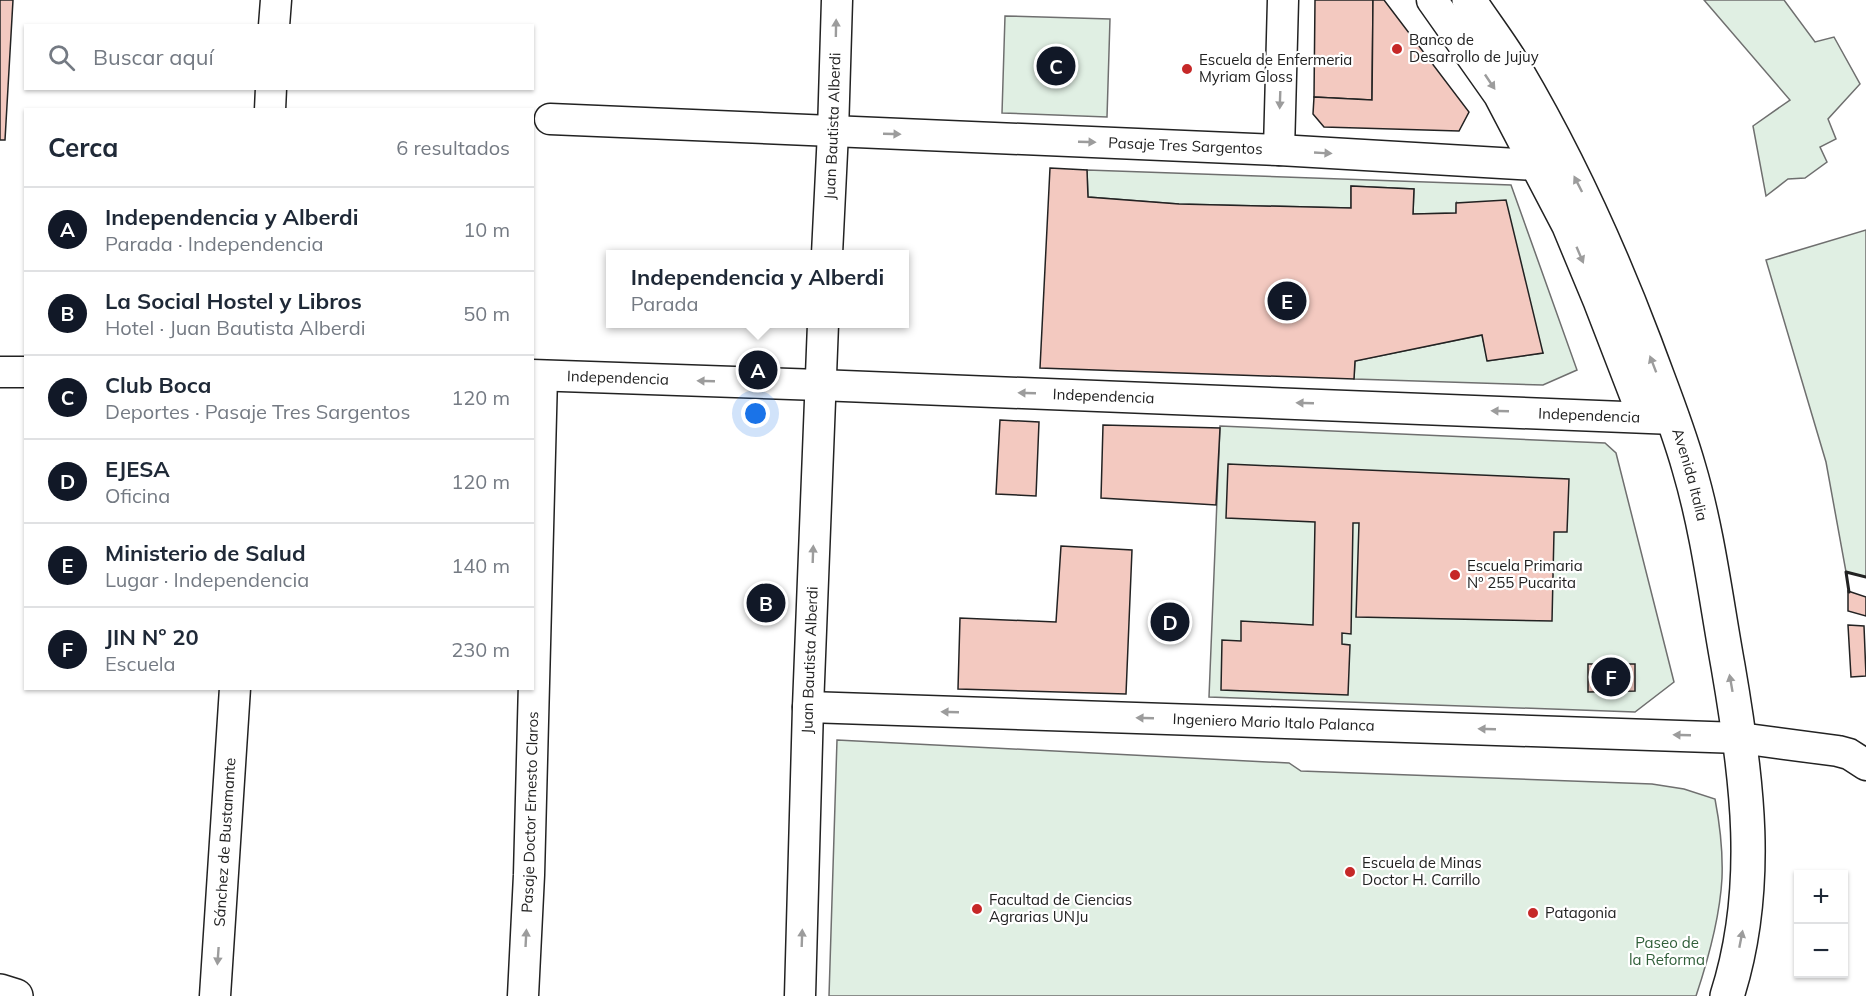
<!DOCTYPE html>
<html lang="es">
<head>
<meta charset="utf-8">
<style>
  body { margin:0; font-family:Mulish,sans-serif; background:#f2f2f3; color:#1f2937 }
  .controls { position:absolute; right:18px; bottom:18px; display:grid; overflow:hidden; border-radius:0px; box-shadow:0 2px 4px #0004 }
  .controls button { width:54px; height:54px; display:grid; place-items:center; padding:0; border:0; border-bottom:2px solid #e0e1e3; background:#fff; color:#1f2937; font:30px sans-serif }
  .you { position:absolute; left:756px; top:414px; width:21px; height:21px; margin:-15px; border:4px solid #fff; border-radius:50%; background:#1a73e8; box-shadow:0 0 0 9px #1a73e833 }
  .badge { display:grid; place-items:center; width:39px; height:39px; border-radius:50%; background:#111827; color:#fff; font-size:20px; font-weight:700 }
  .pin { position:absolute; translate:-50% -50%; border:3px solid #fff; box-shadow:0 2px 6px #0006 }
  .popup { position:absolute; left:606px; top:250px; width:303px; height:78px; box-sizing:border-box; display:grid; place-content:center; border-radius:0px; background:#fff; filter:drop-shadow(0 2px 4px #0005); font-size:20px; white-space:nowrap; color:#747a83 }
  .popup b { font-size:22px; color:#1f2937 }
  .popup::after { content:''; position:absolute; left:50%; top:100%; margin-left:-12px; border:12px solid transparent; border-top-color:#fff }
  .list { margin:0; padding:0; list-style:none }
  h2 { display:flex; justify-content:space-between; align-items:center; height:78px; margin:0; padding:0 24px; font-size:26px }
  h2 small { font-size:20px; font-weight:400; color:#747a83 }
  .list li { display:grid; grid-template-columns:39px 1fr auto; gap:18px; align-items:center; box-sizing:border-box; height:84px; padding:0 24px; border-top:2px solid #e0e1e3 }
  .list b { display:block; font-size:22px; white-space:nowrap }
  .list p { margin:0; font-size:20px; white-space:nowrap; color:#747a83 }
  .list em { font-size:20px; font-style:normal; color:#747a83 }
  .icon { flex:none; width:33px; height:33px; fill:none; stroke:currentColor; stroke-width:2; stroke-linecap:round; stroke-linejoin:round }
  .map { position:relative; flex:none; width:1866px; height:996px; overflow:hidden }
  .search { position:absolute; background:#fff; box-shadow:0 2px 4px #0004; left:24px; top:24px; width:510px; height:66px; display:flex; align-items:center; gap:15px; box-sizing:border-box; padding:0 21px; border-radius:0px; color:#747a83; font-size:22px }
  .panel { position:absolute; background:#fff; box-shadow:0 2px 4px #0004; left:24px; top:108px; width:510px; height:582px; border-radius:0px }
  .map>svg:first-child { display:block }
  .green { fill:#e0efe3; stroke:#6f6f6f; stroke-width:1.5 }
  .building { fill:#f3c9c0; stroke:#222; stroke-width:1.5 }
  .lines { fill:none; stroke-linecap:round; stroke-linejoin:round }
  .minor-casing { stroke:#222; stroke-width:33 }
  .major-casing { stroke:#222; stroke-width:36 }
  .minor { stroke:#fff; stroke-width:30 }
  .major { stroke:#fff; stroke-width:33 }
  .wall { stroke:#222; stroke-width:3 }
  .oneway { fill:#9c9c9c }
  .poi-dot { fill:#c62828; stroke:#fff; stroke-width:2 }
  .labels { text-anchor:middle; stroke-width:4.5; stroke-linejoin:round; paint-order:stroke }
  .poi-label { font-size:15px; fill:#222; stroke:#fff; text-anchor:start }
  .street-label { font-size:15px; fill:#222; stroke:#fff }
  .park-label { font-size:15px; fill:#2f5e38; stroke:#fff }
</style>
</head>
<body>
<div class="map">
<svg width="1866" height="996" viewBox="0 0 1866 996">
  <rect width="100%" height="100%" fill="#fff"/>
  <g class="green">
    <polygon points="1704,0 1784,0 1815,42 1834,37 1860,84 1828,119 1836,139 1820,147 1827,162 1805,178 1788,179 1766,196 1753,126 1790,100"/>
    <polygon points="1005,16 1110,19 1107,117 1002,113"/>
    <polygon points="1087,170 1511,185 1577,370 1543,385 1354,379 1355,361 1482,335 1488,361 1543,353 1457,203 1456,213 1413,214 1414,189 1351,186 1351,208 1179,204 1088,197"/>
    <polygon points="1866,230 1866,577 1846,572 1826,462 1766,260"/>
    <polygon points="1220,426 1605,443 1616,453 1674,682 1635,712 1209,697"/>
    <path d="M 837,740 L 1289,763 L 1301,771 L 1652,784 L 1684,789 L 1715,799 C 1720,825 1723,851 1722,878 C 1720,916 1708,960 1696,996 L 829,996 Z"/>
  </g>
  <g class="building">
    <polygon points="0,0 13,0 5,140 0,140"/>
    <polygon points="1315,0 1373,0 1372,100 1314,97"/>
    <polygon points="1373,0 1384,0 1469,112 1459,131 1324,127 1313,114 1314,97 1372,100"/>
    <polygon points="1050,168 1087,170 1088,197 1179,204 1351,208 1351,186 1414,189 1413,214 1456,213 1456,203 1506,200 1543,353 1487,361 1482,335 1355,361 1354,379 1040,368"/>
    <polygon points="1000,420 1039,422 1036,496 996,494"/>
    <polygon points="1103,425 1220,428 1216,505 1101,498"/>
    <polygon points="1228,464 1569,479 1567,532 1554,532 1552,621 1356,617 1359,523 1353,523 1351,634 1342,633 1342,644 1350,645 1348,695 1221,690 1222,640 1241,641 1241,621 1313,625 1315,522 1226,518"/>
    <polygon points="1061,546 1132,550 1126,694 958,689 960,618 1056,622"/>
    <polygon points="1848,591 1866,597 1866,616 1848,611"/>
    <polygon points="1848,625 1864,626 1866,676 1851,677"/>
    <polygon points="1588,664 1635,664 1635,691 1588,692"/>
  </g>
  <g class="lines">
    <g class="minor-casing">
      <g id="minor">
        <polyline points="1432,0 1499,95 1567,225 1599,302 1643,416"/>
        <polyline points="274,26 276,0"/>
        <polyline points="270,110 271,88"/>
        <path id="s1" d="M 550,119 L 1279,150 L 1536,165"/>
        <polyline points="1279,150 1283,0"/>
        <path id="s2" d="M 827,254 L 833,132 L 837,0"/>
        <polyline points="0,372 26,372"/>
        <path id="s3" d="M 532,375 L 819,385 L 1674,419"/>
        <path id="s4" d="M 808,707 L 1740,738 L 1838,751 L 1849,754 L 1866,765"/>
        <path id="s5" d="M 215,996 L 235,688"/>
        <path id="s6" d="M 523,996 L 529,875 L 542,376"/>
        <path id="s7" d="M 800,996 L 808,707 L 823,324"/>
      </g>
    </g>
    <g class="major-casing">
      <g id="major">
        <path id="s8" d="M 1469,0 C 1484,23 1502,46 1516,70 C 1568,158 1609,248 1645,343 C 1660,384 1677,425 1689,468 C 1708,532 1716,600 1728,666 C 1747,776 1762,887 1727,996"/>
        <polyline points="0,991 16,996"/>
      </g>
    </g>
    <use href="#minor" class="minor"/>
    <use href="#major" class="major"/>
    <polyline class="wall" points="1849,592 1846,572 1866,577"/>
  </g>
  <defs><path id="oneway-solid" d="M-6-.8H1V-3.2L6.5 0L1 3.2V.8H-6Z" transform="scale(1.5)"/></defs>
  <g class="oneway">
    <use href="#oneway-solid" transform="translate(836 28) rotate(-89)"/>
    <use href="#oneway-solid" transform="translate(1490 82) rotate(56)"/>
    <use href="#oneway-solid" transform="translate(1280 100) rotate(92)"/>
    <use href="#oneway-solid" transform="translate(892 134) rotate(2)"/>
    <use href="#oneway-solid" transform="translate(1087 142) rotate(2)"/>
    <use href="#oneway-solid" transform="translate(1323 153) rotate(3)"/>
    <use href="#oneway-solid" transform="translate(1578 184) rotate(-117)"/>
    <use href="#oneway-solid" transform="translate(1580 255) rotate(67)"/>
    <use href="#oneway-solid" transform="translate(1653 364) rotate(-111)"/>
    <use href="#oneway-solid" transform="translate(706 381) rotate(-178)"/>
    <use href="#oneway-solid" transform="translate(1027 393) rotate(-178)"/>
    <use href="#oneway-solid" transform="translate(1305 403) rotate(-178)"/>
    <use href="#oneway-solid" transform="translate(1500 411) rotate(-178)"/>
    <use href="#oneway-solid" transform="translate(813 554) rotate(-88)"/>
    <use href="#oneway-solid" transform="translate(1731 683) rotate(-100)"/>
    <use href="#oneway-solid" transform="translate(950 712) rotate(-178)"/>
    <use href="#oneway-solid" transform="translate(1145 718) rotate(-178)"/>
    <use href="#oneway-solid" transform="translate(1487 729) rotate(-178)"/>
    <use href="#oneway-solid" transform="translate(1682 735) rotate(-178)"/>
    <use href="#oneway-solid" transform="translate(526 938) rotate(-87)"/>
    <use href="#oneway-solid" transform="translate(802 938) rotate(-88)"/>
    <use href="#oneway-solid" transform="translate(1741 939) rotate(-79)"/>
    <use href="#oneway-solid" transform="translate(218 956) rotate(94)"/>
  </g>
  <g class="poi-dot">
    <circle cx="1397" cy="49" r="6"/>
    <circle cx="1187" cy="69" r="6"/>
    <circle cx="1455" cy="575" r="6"/>
    <circle cx="1350" cy="872" r="6"/>
    <circle cx="977" cy="909" r="6"/>
    <circle cx="1533" cy="913" r="6"/>
  </g>
  <g class="labels">
    <g class="poi-label">
      <text x="1409" y="45">Banco de<tspan x="1409" dy="17">Desarrollo de Jujuy</tspan></text>
      <text x="1199" y="65">Escuela de Enfermeria<tspan x="1199" dy="17">Myriam Gloss</tspan></text>
      <text x="1467" y="571">Escuela Primaria<tspan x="1467" dy="17">Nº 255 Pucarita</tspan></text>
      <text x="1362" y="868">Escuela de Minas<tspan x="1362" dy="17">Doctor H. Carrillo</tspan></text>
      <text x="989" y="905">Facultad de Ciencias<tspan x="989" dy="17">Agrarias UNJu</tspan></text>
      <text x="1545" y="918">Patagonia</text>
    </g>
    <g class="street-label">
      <text dy="5" stroke="none"><textPath href="#s2" startOffset="128">Juan Bautista Alberdi</textPath></text>
      <text dy="5" stroke="none"><textPath href="#s1" startOffset="636">Pasaje Tres Sargentos</textPath></text>
      <text dy="5" stroke="none"><textPath href="#s3" startOffset="86">Independencia</textPath></text>
      <text dy="5" stroke="none"><textPath href="#s3" startOffset="572">Independencia</textPath></text>
      <text dy="5" stroke="none"><textPath href="#s3" startOffset="1058">Independencia</textPath></text>
      <text dy="5" stroke="none"><textPath href="#s8" startOffset="526">Avenida Italia</textPath></text>
      <text dy="5" stroke="none"><textPath href="#s7" startOffset="336">Juan Bautista Alberdi</textPath></text>
      <text dy="5" stroke="none"><textPath href="#s4" startOffset="466">Ingeniero Mario Italo Palanca</textPath></text>
      <text dy="5" stroke="none"><textPath href="#s6" startOffset="184">Pasaje Doctor Ernesto Claros</textPath></text>
      <text dy="5" stroke="none"><textPath href="#s5" startOffset="154">Sánchez de Bustamante</textPath></text>
    </g>
    <g class="park-label">
      <text x="1667" y="948">Paseo de<tspan x="1667" dy="17">la Reforma</tspan></text>
    </g>
  </g>
</svg>
<div class="controls">
<button>+</button>
<button>−</button>
</div>
<div class="you"></div>
<div class="pin badge" style="left:758px;top:370px">A</div>
<div class="popup"><b>Independencia y Alberdi</b>Parada</div>
<div class="pin badge" style="left:766px;top:603px">B</div>
<div class="pin badge" style="left:1056px;top:66px">C</div>
<div class="pin badge" style="left:1170px;top:622px">D</div>
<div class="pin badge" style="left:1287px;top:301px">E</div>
<div class="pin badge" style="left:1611px;top:677px">F</div>
<div class="search"><svg class="icon" aria-label="search" viewBox="0 0 24 24"><circle cx="10" cy="10" r="6"/><path d="M15 15l6 6"/></svg>Buscar aquí</div>
<section class="panel">
<h2>Cerca<small>6 resultados</small></h2>
<ul class="list">
<li><span class="badge">A</span><div><b>Independencia y Alberdi</b><p>Parada · Independencia</p></div><em>10 m</em></li>
<li><span class="badge">B</span><div><b>La Social Hostel y Libros</b><p>Hotel · Juan Bautista Alberdi</p></div><em>50 m</em></li>
<li><span class="badge">C</span><div><b>Club Boca</b><p>Deportes · Pasaje Tres Sargentos</p></div><em>120 m</em></li>
<li><span class="badge">D</span><div><b>EJESA</b><p>Oficina</p></div><em>120 m</em></li>
<li><span class="badge">E</span><div><b>Ministerio de Salud</b><p>Lugar · Independencia</p></div><em>140 m</em></li>
<li><span class="badge">F</span><div><b>JIN Nº 20</b><p>Escuela</p></div><em>230 m</em></li>
</ul>
</section>
</div>
</body>
</html>
